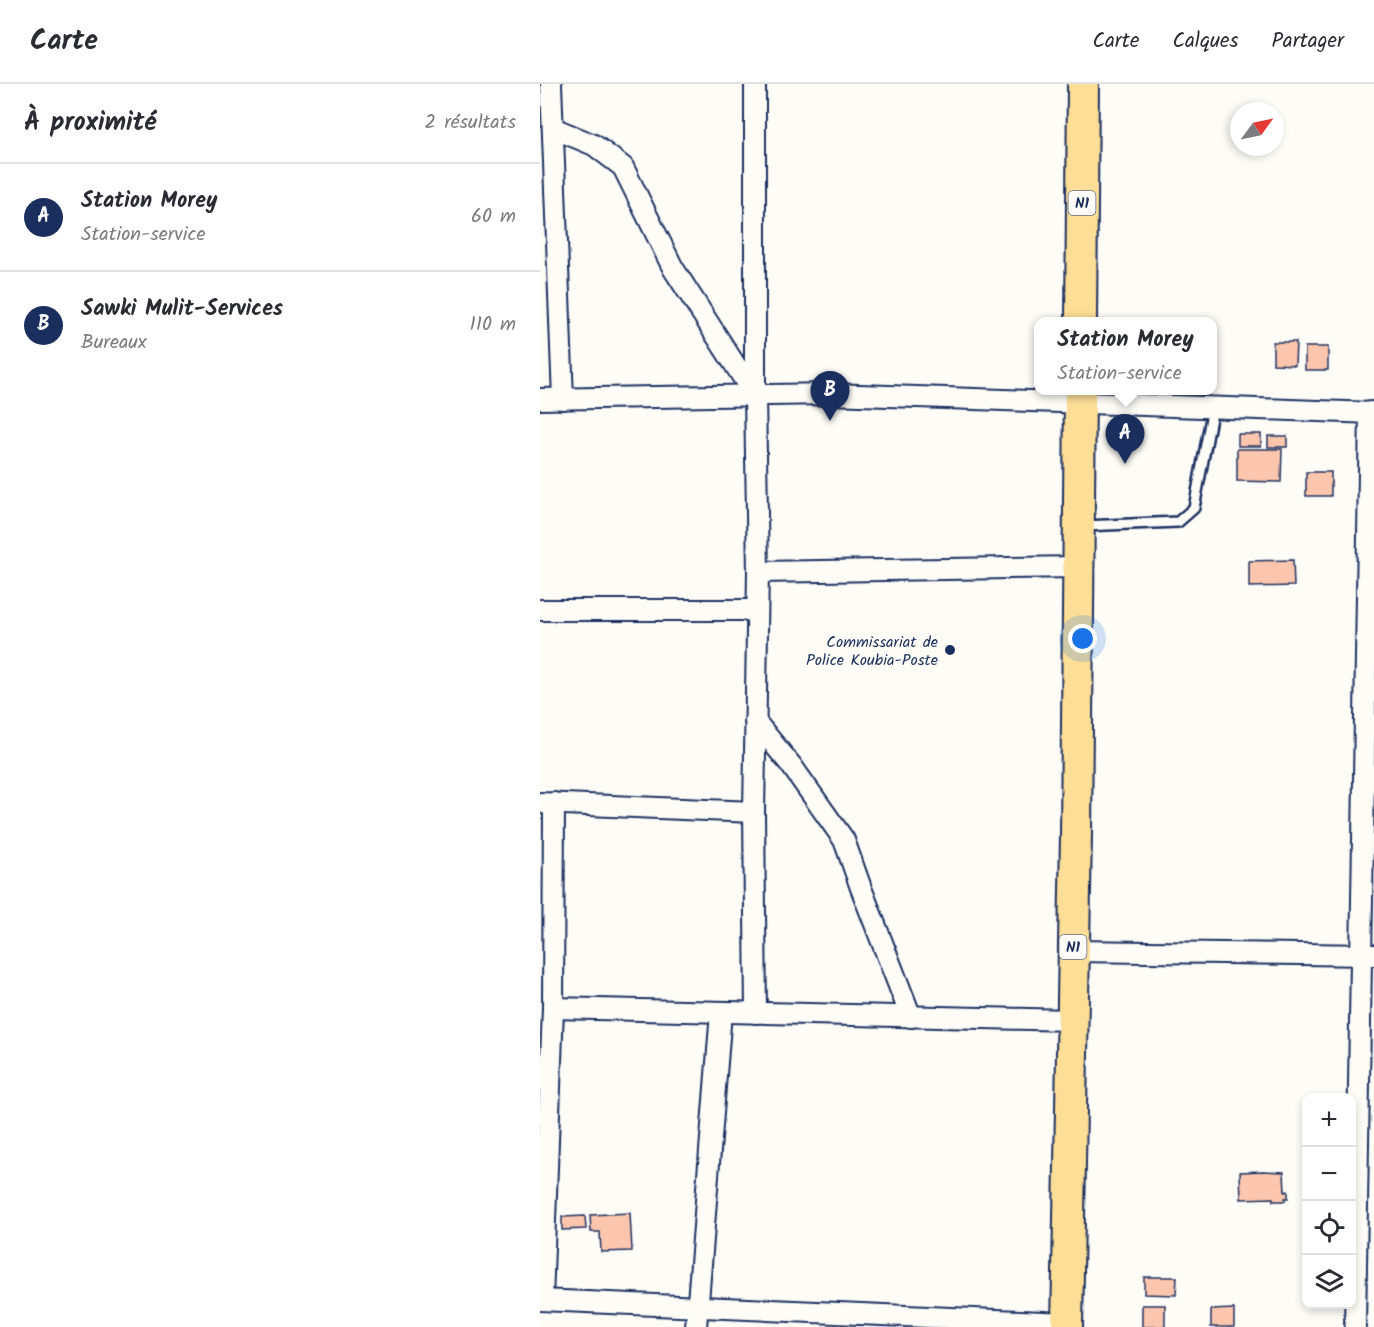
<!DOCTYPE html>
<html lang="fr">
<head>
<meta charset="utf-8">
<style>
  body { margin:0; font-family:Kalam,sans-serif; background:#f2f2f3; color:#2b2b33 }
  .controls { position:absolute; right:18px; bottom:18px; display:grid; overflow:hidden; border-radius:12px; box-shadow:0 3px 9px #0003 }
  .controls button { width:54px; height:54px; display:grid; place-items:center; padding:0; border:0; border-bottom:2px solid #e1e1e2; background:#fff; color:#2b2b33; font:30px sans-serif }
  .compass { position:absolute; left:690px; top:18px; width:54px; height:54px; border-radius:50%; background:#fff; box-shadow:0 3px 9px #0003; rotate:57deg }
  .you { position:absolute; left:543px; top:555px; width:21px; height:21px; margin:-15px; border:4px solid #fff; border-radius:50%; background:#1a73e8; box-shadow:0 0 0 9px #1a73e833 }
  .badge { display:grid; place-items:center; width:39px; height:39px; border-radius:50%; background:#1b2f5e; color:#fff; font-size:20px; font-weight:700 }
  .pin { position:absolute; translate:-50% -50px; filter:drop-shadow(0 2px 3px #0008) }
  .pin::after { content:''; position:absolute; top:32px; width:21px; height:18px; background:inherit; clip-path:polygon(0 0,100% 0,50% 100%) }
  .popup { position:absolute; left:494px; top:233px; width:183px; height:78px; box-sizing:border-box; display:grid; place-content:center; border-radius:12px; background:#fff; filter:drop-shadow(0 2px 4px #0005); font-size:20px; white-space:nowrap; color:#7c7c81 }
  .popup b { font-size:22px; color:#2b2b33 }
  .popup::after { content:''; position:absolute; left:50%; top:100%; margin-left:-12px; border:12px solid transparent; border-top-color:#fff }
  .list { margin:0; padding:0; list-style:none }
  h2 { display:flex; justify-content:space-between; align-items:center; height:78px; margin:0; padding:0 24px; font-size:26px }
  h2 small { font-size:20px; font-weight:400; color:#7c7c81 }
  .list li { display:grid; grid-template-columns:39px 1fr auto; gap:18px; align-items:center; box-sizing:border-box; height:108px; padding:0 24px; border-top:2px solid #e1e1e2 }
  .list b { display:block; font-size:22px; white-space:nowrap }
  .list p { margin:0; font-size:20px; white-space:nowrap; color:#7c7c81 }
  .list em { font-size:20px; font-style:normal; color:#7c7c81 }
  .icon { flex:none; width:33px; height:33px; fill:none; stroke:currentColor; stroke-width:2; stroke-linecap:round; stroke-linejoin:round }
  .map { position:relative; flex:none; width:834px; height:1243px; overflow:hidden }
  header { display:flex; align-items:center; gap:36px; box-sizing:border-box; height:84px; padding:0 30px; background:#fff; border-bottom:2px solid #e1e1e2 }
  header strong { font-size:28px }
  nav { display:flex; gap:33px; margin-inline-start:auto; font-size:21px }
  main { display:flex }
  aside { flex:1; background:#fff }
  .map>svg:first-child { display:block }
  .building { fill:#fbc6ad; stroke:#1b2f5e; stroke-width:1.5 }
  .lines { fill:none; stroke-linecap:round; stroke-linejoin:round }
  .service-casing { stroke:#1b2f5e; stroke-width:14 }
  .minor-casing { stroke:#1b2f5e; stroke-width:24 }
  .primary-casing { stroke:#1b2f5e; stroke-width:34 }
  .service { stroke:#fdfcf7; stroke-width:9 }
  .minor { stroke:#fdfcf7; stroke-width:20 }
  .primary { stroke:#fcde96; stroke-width:30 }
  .poi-dot { fill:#1b2f5e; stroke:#fdfcf7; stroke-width:2 }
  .labels { text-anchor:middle; stroke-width:5; stroke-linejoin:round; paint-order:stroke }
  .shield { fill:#fdfcf7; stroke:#5f6c8c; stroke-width:1.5 }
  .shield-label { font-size:15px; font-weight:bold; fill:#1b2f5e }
  .poi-label { font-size:16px; fill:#1b2f5e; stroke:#fdfcf7; text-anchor:end }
</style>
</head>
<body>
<header>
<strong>Carte</strong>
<nav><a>Carte</a><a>Calques</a><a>Partager</a></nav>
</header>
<main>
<aside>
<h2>À proximité<small>2 résultats</small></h2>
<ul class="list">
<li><span class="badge">A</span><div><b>Station Morey</b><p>Station-service</p></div><em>60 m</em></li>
<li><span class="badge">B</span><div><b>Sawki Mulit-Services</b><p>Bureaux</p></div><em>110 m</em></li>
</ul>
</aside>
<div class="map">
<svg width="834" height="1243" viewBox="0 0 834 1243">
  <rect width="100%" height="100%" fill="#fdfcf7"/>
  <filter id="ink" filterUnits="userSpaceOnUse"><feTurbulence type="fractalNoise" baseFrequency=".0167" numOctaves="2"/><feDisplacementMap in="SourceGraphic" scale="12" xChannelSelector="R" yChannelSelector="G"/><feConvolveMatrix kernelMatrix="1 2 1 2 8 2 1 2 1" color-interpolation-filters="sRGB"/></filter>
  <g filter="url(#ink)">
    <g class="building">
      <polygon points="733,258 756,258 755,281 733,280"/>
      <rect x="765" y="263" width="23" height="23"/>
      <rect x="698" y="350" width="23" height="12"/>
      <rect x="728" y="352" width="19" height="11"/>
      <polygon points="697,365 742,365 741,398 697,397"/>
      <rect x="766" y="388" width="25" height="24"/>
      <polygon points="753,476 754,502 709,503 709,477"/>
      <polygon points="723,1087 744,1088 745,1108 748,1107 748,1114 745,1114 745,1117 733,1117 733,1114 701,1115 700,1088"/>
      <polygon points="90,1129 92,1167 61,1168 60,1148 51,1148 50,1131"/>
      <polygon points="45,1132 46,1145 22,1146 22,1133"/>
      <polygon points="604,1193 637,1193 636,1211 604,1210"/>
      <rect x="602" y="1221" width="23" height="22"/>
      <polygon points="694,1225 694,1243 671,1243 671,1226"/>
    </g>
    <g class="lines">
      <g class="service-casing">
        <polyline id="service" points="543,442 638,438 654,424 673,323"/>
      </g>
      <g class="minor-casing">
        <g id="minor">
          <polyline points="11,0 23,315"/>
          <polyline points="215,0 215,312 218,488 214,728 216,929"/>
          <polyline points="13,44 54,61 83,83 133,184 215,312"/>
          <polyline points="0,315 291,310 834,329"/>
          <polyline points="218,488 539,483"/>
          <polyline points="0,526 216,526"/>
          <polyline points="215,637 251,681 304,756 321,804 371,933"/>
          <polyline points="0,719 214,728"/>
          <polyline points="533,867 834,871"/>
          <polyline points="13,924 531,936"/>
          <polyline points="0,1216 527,1239"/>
          <polyline points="2,1216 13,924 14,719"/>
          <polyline points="156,1243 181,928"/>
          <polyline points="815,1243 830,328"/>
        </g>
      </g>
      <g class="primary-casing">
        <g id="primary">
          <polyline points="541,238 543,0"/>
          <polyline points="527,1243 536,751 540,306"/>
        </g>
      </g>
      <use href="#service" class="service"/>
      <use href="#minor" class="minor"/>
      <use href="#primary" class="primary"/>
    </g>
  </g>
  <circle class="poi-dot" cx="410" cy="566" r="6"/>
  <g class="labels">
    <g class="shield">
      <rect x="528.5" y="107" width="27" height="24" rx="4.5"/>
      <rect x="519.5" y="851" width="27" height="24" rx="4.5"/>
    </g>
    <g class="shield-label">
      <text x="542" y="124">N1</text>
      <text x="533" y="868">N1</text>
    </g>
    <g class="poi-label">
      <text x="398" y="563">Commissariat de<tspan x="398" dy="18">Police Koubia-Poste</tspan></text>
    </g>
  </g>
</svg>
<div class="controls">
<button>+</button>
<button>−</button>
<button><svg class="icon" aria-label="locate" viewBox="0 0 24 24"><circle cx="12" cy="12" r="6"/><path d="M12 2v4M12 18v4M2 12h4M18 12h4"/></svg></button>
<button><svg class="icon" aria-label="layers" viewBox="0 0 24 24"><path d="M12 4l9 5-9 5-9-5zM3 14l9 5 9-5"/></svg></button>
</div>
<svg class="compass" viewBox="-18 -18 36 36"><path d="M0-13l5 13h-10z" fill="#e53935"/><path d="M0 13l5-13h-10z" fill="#7c7c81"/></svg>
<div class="you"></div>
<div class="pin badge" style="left:585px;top:380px">A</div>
<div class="popup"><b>Station Morey</b>Station-service</div>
<div class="pin badge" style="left:290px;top:337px">B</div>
</div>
</main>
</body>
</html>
